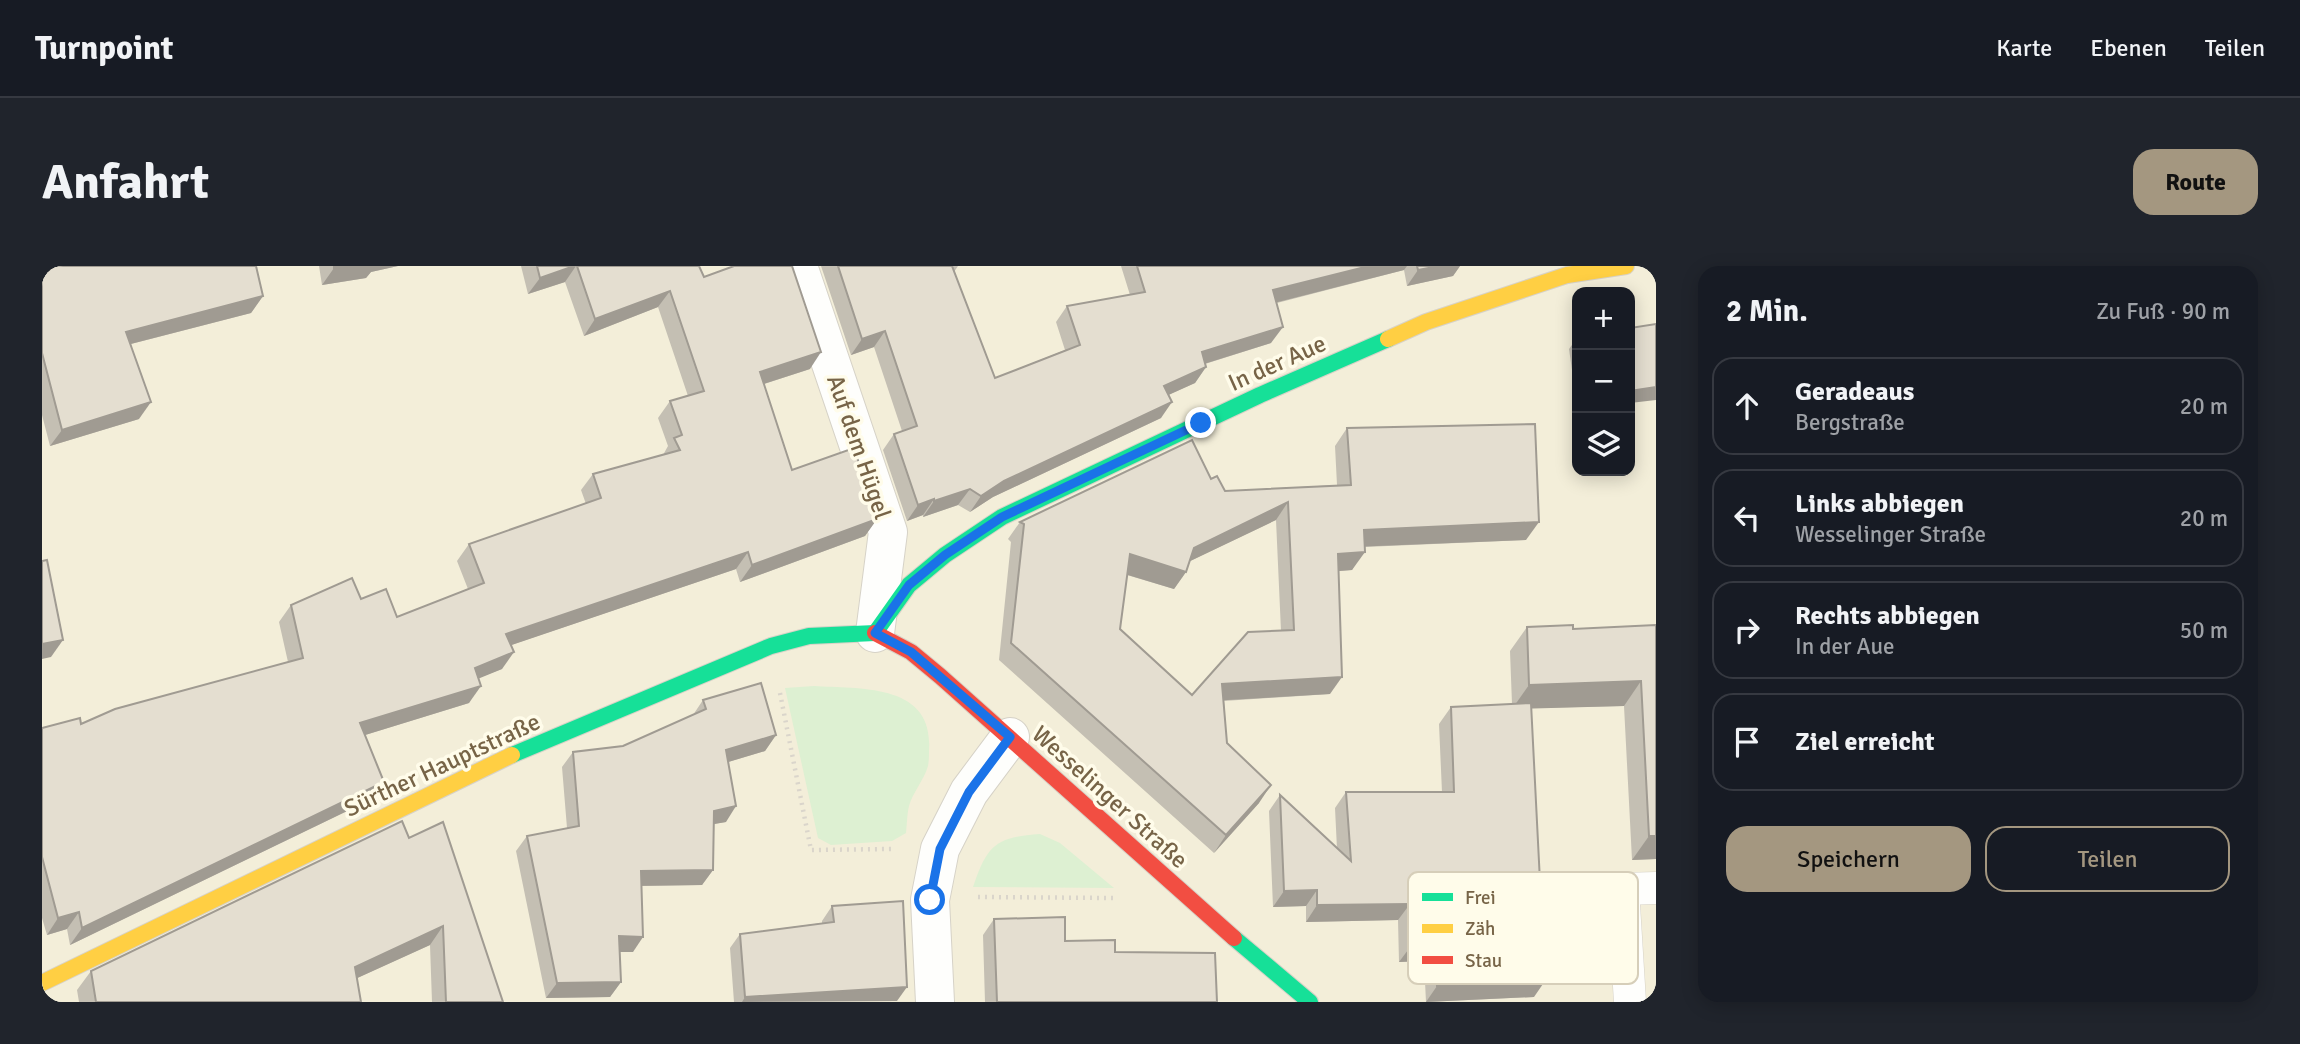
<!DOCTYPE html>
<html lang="de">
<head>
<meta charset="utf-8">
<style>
  body { margin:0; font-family:Signika,sans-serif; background:#20242c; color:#f1f3f6 }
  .controls { position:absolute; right:21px; top:21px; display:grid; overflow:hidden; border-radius:14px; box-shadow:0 4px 18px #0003 }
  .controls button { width:63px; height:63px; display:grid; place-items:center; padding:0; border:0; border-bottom:2px solid #363941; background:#171b24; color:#f1f3f6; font:35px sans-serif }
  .stop { position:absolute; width:21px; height:21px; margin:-16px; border:5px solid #1a73e8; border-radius:50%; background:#fff }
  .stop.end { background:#1a73e8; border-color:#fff; box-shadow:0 2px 7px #0008 }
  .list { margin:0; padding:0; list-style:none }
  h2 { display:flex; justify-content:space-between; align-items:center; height:91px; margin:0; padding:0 28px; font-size:30px }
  h2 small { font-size:23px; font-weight:400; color:#9ea1a6 }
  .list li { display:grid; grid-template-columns:46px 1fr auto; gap:21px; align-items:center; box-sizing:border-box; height:98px; margin:0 14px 14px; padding:0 14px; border:2px solid #363941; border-radius:21px }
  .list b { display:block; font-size:26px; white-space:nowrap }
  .list p { margin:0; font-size:23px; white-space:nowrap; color:#9ea1a6 }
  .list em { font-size:23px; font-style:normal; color:#9ea1a6 }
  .actions { display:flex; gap:14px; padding:21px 28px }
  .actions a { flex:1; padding:16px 0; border:2px solid #a49780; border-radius:21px; text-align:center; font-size:24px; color:#a49780 }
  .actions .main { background:#a49780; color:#111 }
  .icon { flex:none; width:38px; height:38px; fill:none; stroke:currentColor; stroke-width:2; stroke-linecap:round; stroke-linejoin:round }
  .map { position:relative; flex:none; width:1614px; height:736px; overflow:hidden; border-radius:21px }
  header { display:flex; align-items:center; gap:42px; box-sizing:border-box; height:98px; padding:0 35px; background:#171b24; border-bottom:2px solid #363941 }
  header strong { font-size:33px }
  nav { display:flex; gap:38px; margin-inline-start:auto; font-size:24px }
  .intro { display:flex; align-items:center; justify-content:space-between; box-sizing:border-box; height:168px; padding:0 42px }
  h1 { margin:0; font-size:49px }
  .button { padding:18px 32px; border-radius:21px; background:#a49780; color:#111; font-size:24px; font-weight:700 }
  main { display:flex; gap:42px; padding:0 42px }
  aside { flex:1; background:#171b24; border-radius:21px; box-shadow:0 4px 18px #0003 }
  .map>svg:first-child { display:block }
  .residential { fill:#f3eed9; fill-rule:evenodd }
  .green { fill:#ddf0d2 }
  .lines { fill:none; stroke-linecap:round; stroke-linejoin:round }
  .lane-casing { stroke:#d6d2c7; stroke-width:33 }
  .street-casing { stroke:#d6d2c7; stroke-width:40 }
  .fast-casing { stroke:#d7d2c7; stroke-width:18 }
  .slow-casing { stroke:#d7d2c7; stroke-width:18 }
  .jam-casing { stroke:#d7d2c7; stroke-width:18 }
  .path { stroke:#dad5cb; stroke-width:4.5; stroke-dasharray:2 5; stroke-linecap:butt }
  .lane { stroke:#fefefc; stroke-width:32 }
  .street { stroke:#fefefc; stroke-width:38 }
  .fast { stroke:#16e098; stroke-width:16 }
  .slow { stroke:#ffcf43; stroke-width:16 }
  .jam { stroke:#f24e42; stroke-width:16 }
  .wall { fill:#c4bfb3; fill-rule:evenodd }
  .shaded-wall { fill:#a09b92 }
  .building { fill:#e4ded0; stroke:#a09b92; stroke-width:2; fill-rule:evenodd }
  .route { stroke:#1a73e8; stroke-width:9 }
  .labels { text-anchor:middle; stroke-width:7; stroke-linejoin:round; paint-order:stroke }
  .street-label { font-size:24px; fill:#776447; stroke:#fffcea }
  .key { fill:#fffcea; stroke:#d6ceb9; stroke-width:2 }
  .key-label { font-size:19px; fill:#776447 }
</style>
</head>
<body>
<header>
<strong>Turnpoint</strong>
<nav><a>Karte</a><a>Ebenen</a><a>Teilen</a></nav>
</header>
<div class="intro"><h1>Anfahrt</h1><a class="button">Route</a></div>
<main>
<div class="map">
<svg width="1614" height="736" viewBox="0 0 1614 736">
  <rect width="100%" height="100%" fill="#f7f5e9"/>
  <path class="residential" d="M 0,0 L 1614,0 L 1614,736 L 0,736 ZM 1535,26 L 1588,26 L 1588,205 L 1535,205 Z"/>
  <g class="green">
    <path d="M 772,420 C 818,423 892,417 887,484 C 887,489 887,495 886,500 C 882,514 871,526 867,540 C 865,548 865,559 864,567 L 850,575 L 789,579 L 776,572 L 743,422 Z"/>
    <path d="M 998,568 L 1018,577 L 1072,622 L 931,621 C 945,579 954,571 998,568 Z"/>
  </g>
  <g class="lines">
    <g class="lane-casing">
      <polyline id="lane" points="1588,736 1581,623 1614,622"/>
    </g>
    <g class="street-casing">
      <g id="street">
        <polyline points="756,0 846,266 833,367"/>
        <polyline points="893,736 888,634 898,583 927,526 968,471"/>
      </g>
    </g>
    <g class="fast-casing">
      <g id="fast">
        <polyline points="833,367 867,319 903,289 960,251 1218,129 1346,73"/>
        <polyline points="470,489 729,380 767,370 833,367"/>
        <polyline points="1192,672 1268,736"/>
      </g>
    </g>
    <g class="slow-casing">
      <g id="slow">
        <polyline points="1346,73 1384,56 1525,9 1584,0"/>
        <polyline points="0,717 470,489"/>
      </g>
    </g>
    <g class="jam-casing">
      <polyline id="jam" points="833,367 869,386 898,410 1192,672"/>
    </g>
    <g class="path">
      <polyline points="738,427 769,584 849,583"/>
      <polyline points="936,631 1071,632"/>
    </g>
    <use href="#lane" class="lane"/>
    <use href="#street" class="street"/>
    <use href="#fast" class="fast"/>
    <use href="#slow" class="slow"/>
    <use href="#jam" class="jam"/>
  </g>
  <g class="wall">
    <polygon points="0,0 221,30 209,47 89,78 97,153 8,180 0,149"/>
    <polygon points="277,0 356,0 329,6 324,12 280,19"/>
    <polygon points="479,0 657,0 662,11 768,103 722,118 750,204 835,253 823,270 698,316 694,303 469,379 460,403 436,412 427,437 323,469 330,533 28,679 25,663 5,669 0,652 0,462 39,458 246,396 237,356 249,339 319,333 355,351 426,323 415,295 427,278 544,238 539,224 551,208 621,189 626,180 616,152 628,135 646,130 616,41 542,70 523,16 486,28"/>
    <polygon points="779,0 916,0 912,6 953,112 1023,84 1014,56 1025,40 1088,29 1079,0 1418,0 1411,10 1365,20 1362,4 1235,37 1229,77 1163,98 1164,101 1153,117 1126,129 1119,152 951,231 928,246 916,239 881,251 881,249 865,255 841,184 852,168 860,165 832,81 809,89"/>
    <polygon points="1535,72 1535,139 1527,83"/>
    <path d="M 1305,162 L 1484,274 L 1323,281 L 1310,304 L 1297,305 L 1288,428 L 1182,435 L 1185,477 L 1217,537 L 1172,587 L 957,394 L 969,276 L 966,273 L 978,256 L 1169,213 L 1183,225 L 1295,219 L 1293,180 ZM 1234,254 L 1239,365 L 1150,429 L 1078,363 L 1085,309 L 1132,323 L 1144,306 L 1148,295 Z"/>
    <polygon points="1614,359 1614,593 1590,594 1582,440 1489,442 1492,731 1384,736 1382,695 1357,696 1356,654 1264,656 1264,640 1231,641 1227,545 1238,529 1295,583 1293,542 1304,526 1400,526 1397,458 1409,441 1470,438 1468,385 1485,361 1531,363"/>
    <polygon points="661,434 734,469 723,485 686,496 684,556 671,558 671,604 660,619 599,620 591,686 578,686 579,716 568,731 504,732 474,585 485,570 525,562 520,501 531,486 581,480 651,449"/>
    <polygon points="367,572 461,736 390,736 388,679 315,712 319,736 37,736 35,724 49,705"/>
    <polygon points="790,640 855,735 692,736 688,682 698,668 780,657 780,655"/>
    <polygon points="952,653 1023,675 1073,686 1175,736 943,736 941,669"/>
  </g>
  <g class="shaded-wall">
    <polygon points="308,0 356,0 329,6 324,12 280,19 292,2"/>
    <polygon points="532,0 534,0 523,16 486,28 498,12"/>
    <polygon points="1327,0 1365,0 1362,4 1220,40 1231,24"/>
    <polygon points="1397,0 1418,0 1411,10 1365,20 1376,4"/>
    <polygon points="628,25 616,41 542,70 553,53"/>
    <polygon points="221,30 209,47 73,82 84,66"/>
    <polygon points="1241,61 1229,77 1149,102 1160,86"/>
    <polygon points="843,65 832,81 809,89 820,73"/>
    <polygon points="779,86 768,103 706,123 718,106"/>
    <polygon points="1164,101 1153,117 1111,136 1122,120"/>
    <polygon points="1614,121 1614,134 1588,137 1588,125"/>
    <polygon points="109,136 97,153 8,180 20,164"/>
    <polygon points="1130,136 1119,152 951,231 928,246 939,230 962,215"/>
    <polygon points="928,223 916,239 881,251 892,235"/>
    <polygon points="892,233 881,249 865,255 876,239"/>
    <polygon points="1246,236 1234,254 1140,299 1152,282"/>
    <polygon points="835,253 823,270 698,316 710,299"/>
    <polygon points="1497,256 1484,274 1310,281 1322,264"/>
    <polygon points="706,286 694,303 452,385 464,368"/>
    <polygon points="1323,286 1310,304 1284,306 1296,288"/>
    <polygon points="1088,288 1144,306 1132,323 1076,306"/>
    <polygon points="21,374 9,391 0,393 0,378"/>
    <polygon points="472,386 460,403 421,419 433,402"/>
    <polygon points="1300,411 1288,428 1168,435 1180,418"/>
    <polygon points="1599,415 1582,440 1470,443 1487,419"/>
    <polygon points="439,420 427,437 307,474 318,457"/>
    <polygon points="734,469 723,485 673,500 684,484"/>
    <polygon points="342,516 330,533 28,679 40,662"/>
    <polygon points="1229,519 1217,537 1172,587 1184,569"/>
    <polygon points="694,540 684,556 661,560 672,545"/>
    <polygon points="1607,570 1614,570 1614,593 1590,594"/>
    <polygon points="671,604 660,619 588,620 599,605"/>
    <polygon points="1275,624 1264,640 1231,641 1242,625"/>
    <polygon points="1368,638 1356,654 1264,656 1275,639"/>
    <polygon points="37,646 25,663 5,669 16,652"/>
    <polygon points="401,660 388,679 300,719 313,701"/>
    <polygon points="577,670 601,671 591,686 566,686"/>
    <polygon points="1393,679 1382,695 1357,696 1369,680"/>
    <polygon points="1503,715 1492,731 1384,736 1395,720"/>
    <polygon points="579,716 568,731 504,732 515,717"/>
    <polygon points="865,721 855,735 700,736 703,731"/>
  </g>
  <g class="building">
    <polygon points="0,0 214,0 221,30 84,66 109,136 20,164 0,87"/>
    <polygon points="292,0 308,0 292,2"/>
    <polygon points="495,0 532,0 498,12"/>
    <polygon points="535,0 657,0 662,11 692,0 750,0 779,86 718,106 750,204 812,182 835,253 710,299 706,286 464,368 472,386 433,402 439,420 318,457 342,516 40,662 37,646 16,652 0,591 0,462 38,452 39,458 73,443 261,392 249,339 310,312 319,333 344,323 355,351 442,317 427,278 559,232 551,208 638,184 632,172 640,169 628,135 662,125 628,25 553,53"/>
    <polygon points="796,0 911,0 910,0 953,112 1038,79 1025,40 1103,26 1095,0 1327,0 1231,24 1241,61 1160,86 1164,101 1122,120 1130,136 962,215 939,230 928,223 892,235 892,233 876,239 852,168 875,160 843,65 820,73"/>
    <polygon points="1375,0 1397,0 1376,4"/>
    <polygon points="1614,58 1614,121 1588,125 1588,62"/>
    <path d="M 1493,158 L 1497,256 L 1322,264 L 1323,286 L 1296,288 L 1300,411 L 1180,418 L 1185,477 L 1229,519 L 1184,569 L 969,377 L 982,258 L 978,256 L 1150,174 L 1169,213 L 1175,210 L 1183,225 L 1309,219 L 1305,162 ZM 1246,236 L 1252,364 L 1206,366 L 1150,429 L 1078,363 L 1088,288 L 1144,306 L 1152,282 Z"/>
    <polygon points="5,294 21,374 0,378 0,295"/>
    <polygon points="1531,359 1531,363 1614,359 1614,570 1607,570 1599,415 1487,419 1485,361"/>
    <polygon points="719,417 734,469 684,484 694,540 672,545 671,604 599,605 601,671 577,670 579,716 515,717 485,570 537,560 531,486 581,480 664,443 661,434"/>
    <polygon points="1489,437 1503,715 1395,720 1393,679 1369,680 1368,638 1275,639 1275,624 1242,625 1238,529 1309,595 1304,526 1412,526 1409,441"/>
    <polygon points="360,555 367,572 401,556 461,736 404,736 401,660 313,701 319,736 54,736 49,705"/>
    <polygon points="861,635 865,721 703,731 698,668 792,656 790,640"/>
    <polygon points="1023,651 1023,675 1073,674 1073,686 1173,687 1175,736 955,736 952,653"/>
  </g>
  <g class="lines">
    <polyline class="route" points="888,634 898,583 927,526 968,471 869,386 833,367 867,319 903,289 960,251 1159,157"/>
  </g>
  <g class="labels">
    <g class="street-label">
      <text transform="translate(1235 97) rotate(-24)" y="8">In der Aue</text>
      <text transform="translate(817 181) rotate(71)" y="8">Auf dem Hügel</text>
      <text transform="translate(400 499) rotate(-25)" y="8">Sürther Hauptstraße</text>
      <text transform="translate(1068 531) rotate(42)" y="8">Wesselinger Straße</text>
    </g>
  </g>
  <rect x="1366" y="606" width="230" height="112" rx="10" class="key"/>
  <rect x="1380" y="627" width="31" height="8" fill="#16e098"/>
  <rect x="1380" y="658" width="31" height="9" fill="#ffcf43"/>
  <rect x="1380" y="690" width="31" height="8" fill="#f24e42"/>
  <g class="key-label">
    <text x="1423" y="638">Frei</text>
    <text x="1423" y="669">Zäh</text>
    <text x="1423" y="701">Stau</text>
  </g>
</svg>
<div class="controls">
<button>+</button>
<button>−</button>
<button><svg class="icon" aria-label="layers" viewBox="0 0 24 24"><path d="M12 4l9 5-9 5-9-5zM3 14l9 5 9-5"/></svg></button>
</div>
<div class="stop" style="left:888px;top:634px"></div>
<div class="stop end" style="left:1159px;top:157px"></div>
</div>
<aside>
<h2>2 Min.<small>Zu Fuß · 90 m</small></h2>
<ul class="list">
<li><svg class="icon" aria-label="ahead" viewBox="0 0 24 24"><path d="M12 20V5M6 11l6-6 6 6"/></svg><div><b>Geradeaus</b><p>Bergstraße</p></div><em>20 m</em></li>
<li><svg class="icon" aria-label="left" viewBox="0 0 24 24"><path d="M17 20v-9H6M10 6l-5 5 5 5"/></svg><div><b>Links abbiegen</b><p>Wesselinger Straße</p></div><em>20 m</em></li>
<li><svg class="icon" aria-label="right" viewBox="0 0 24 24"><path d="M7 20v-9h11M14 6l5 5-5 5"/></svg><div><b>Rechts abbiegen</b><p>In der Aue</p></div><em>50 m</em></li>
<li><svg class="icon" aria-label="arrive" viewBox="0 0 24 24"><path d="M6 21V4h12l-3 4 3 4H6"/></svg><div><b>Ziel erreicht</b></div></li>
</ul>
<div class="actions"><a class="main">Speichern</a><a>Teilen</a></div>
</aside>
</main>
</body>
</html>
